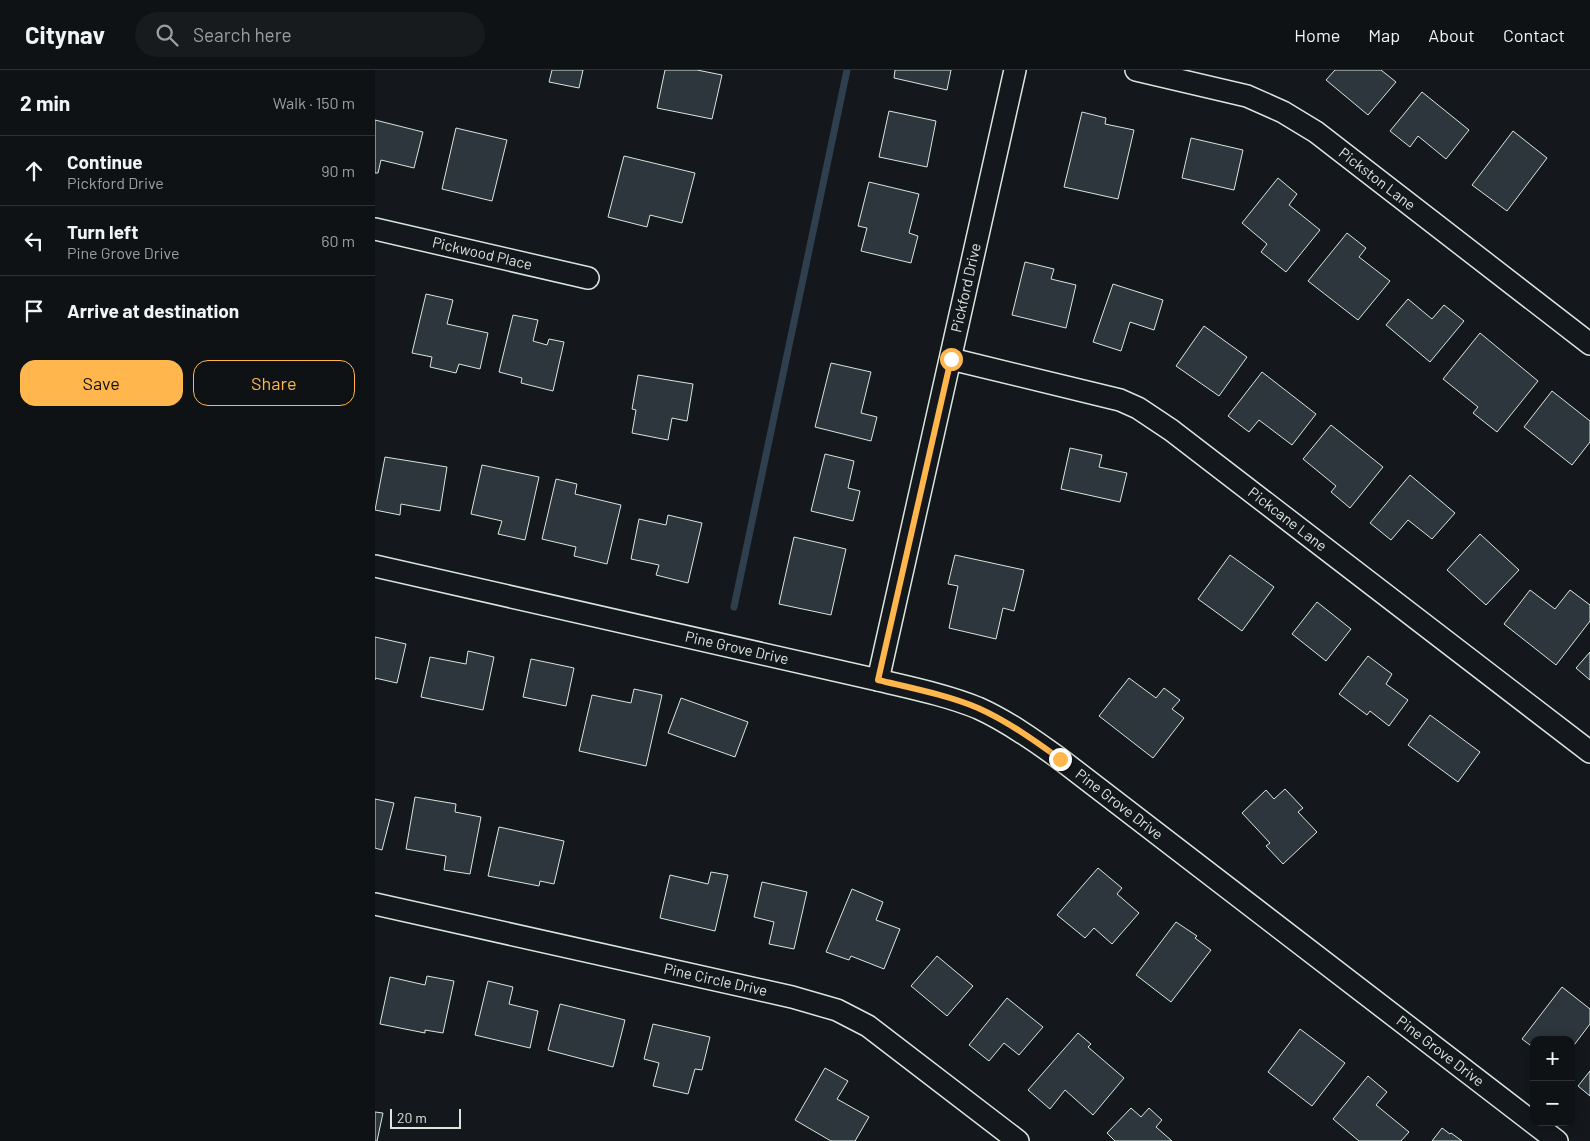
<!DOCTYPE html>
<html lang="en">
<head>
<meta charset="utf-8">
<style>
  body { margin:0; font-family:Barlow,sans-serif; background:#181b1e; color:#f1f3f6 }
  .controls { position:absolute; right:15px; bottom:15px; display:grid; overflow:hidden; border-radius:10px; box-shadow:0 2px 12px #0003 }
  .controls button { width:45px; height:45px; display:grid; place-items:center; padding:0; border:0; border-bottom:1px solid #2f3234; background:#0f1215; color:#f1f3f6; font:25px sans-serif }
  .scale { position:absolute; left:15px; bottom:12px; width:71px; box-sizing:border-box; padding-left:5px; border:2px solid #d8e6dc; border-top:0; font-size:14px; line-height:18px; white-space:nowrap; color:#d8e6dc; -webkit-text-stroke:4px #14181c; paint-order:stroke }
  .stop { position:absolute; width:15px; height:15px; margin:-11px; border:4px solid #ffb74d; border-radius:50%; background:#fff }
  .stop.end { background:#ffb74d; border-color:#fff; box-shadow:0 1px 5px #0008 }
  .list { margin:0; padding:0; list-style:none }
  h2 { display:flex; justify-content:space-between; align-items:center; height:65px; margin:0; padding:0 20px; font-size:21px }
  h2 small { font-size:16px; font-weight:400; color:#9b9ea0 }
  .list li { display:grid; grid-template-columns:32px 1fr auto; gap:15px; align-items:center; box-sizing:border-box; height:70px; padding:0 20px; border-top:1px solid #2f3234 }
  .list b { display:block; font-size:19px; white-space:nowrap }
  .list p { margin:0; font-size:16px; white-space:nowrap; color:#9b9ea0 }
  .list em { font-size:16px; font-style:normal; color:#9b9ea0 }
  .actions { display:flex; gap:10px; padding:15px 20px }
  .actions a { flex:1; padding:11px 0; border:1px solid #ffb74d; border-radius:15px; text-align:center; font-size:18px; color:#ffb74d }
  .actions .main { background:#ffb74d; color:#111 }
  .icon { flex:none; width:28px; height:28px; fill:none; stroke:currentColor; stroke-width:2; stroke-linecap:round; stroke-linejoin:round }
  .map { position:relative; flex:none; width:1215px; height:1071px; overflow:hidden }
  header { display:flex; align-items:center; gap:30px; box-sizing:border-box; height:70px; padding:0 25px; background:#0f1215; border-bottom:1px solid #2f3234 }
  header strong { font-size:24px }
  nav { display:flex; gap:28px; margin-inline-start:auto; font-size:18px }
  .search { width:350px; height:45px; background:#181b1e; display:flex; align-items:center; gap:12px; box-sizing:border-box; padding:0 18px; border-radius:28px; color:#9b9ea0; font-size:19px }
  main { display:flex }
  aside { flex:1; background:#0f1215 }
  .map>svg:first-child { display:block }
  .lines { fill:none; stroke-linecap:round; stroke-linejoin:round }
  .stream { stroke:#2f3f4d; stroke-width:7 }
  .building { fill:#2c363c; stroke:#d8e6dc }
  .street-casing { stroke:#d8e6dc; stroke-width:24 }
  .street { stroke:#14181c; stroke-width:21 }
  .route { stroke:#ffb74d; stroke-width:6 }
  .labels { text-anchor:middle; stroke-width:4; stroke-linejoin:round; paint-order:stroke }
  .street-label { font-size:15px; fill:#d8e6dc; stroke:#14181c }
</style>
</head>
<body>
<header>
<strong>Citynav</strong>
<div class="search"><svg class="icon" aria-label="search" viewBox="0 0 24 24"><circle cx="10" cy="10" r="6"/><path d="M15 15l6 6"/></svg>Search here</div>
<nav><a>Home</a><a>Map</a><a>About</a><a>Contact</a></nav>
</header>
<main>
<aside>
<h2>2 min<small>Walk · 150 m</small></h2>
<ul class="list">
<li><svg class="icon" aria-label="ahead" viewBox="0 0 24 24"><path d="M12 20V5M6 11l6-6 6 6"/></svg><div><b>Continue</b><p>Pickford Drive</p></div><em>90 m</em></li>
<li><svg class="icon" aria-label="left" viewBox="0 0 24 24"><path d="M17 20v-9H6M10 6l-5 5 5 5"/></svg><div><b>Turn left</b><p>Pine Grove Drive</p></div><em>60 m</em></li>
<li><svg class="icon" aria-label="arrive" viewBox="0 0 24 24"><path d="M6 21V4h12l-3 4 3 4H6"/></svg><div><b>Arrive at destination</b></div></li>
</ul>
<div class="actions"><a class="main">Save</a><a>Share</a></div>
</aside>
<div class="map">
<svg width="1215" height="1071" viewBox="0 0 1215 1071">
  <rect width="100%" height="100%" fill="#14181c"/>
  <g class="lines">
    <polyline class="stream" points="359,537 472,0"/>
  </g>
  <g class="building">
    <polygon points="177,0 208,0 204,18 174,12"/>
    <polygon points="290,0 322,0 347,5 337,49 282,38"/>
    <polygon points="520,0 576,0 572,20 519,8"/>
    <polygon points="960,0 1006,0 1021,12 993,45 951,10"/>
    <polygon points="1047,22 1094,60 1071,89 1043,66 1035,77 1015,61"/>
    <polygon points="514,41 561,51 552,97 504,87"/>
    <polygon points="707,42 731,48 730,54 759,60 743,129 689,117"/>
    <polygon points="0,50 48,62 39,98 6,90 3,103 0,103"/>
    <polygon points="81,58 132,70 117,131 67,119"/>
    <polygon points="1138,61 1172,88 1132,141 1097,115"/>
    <polygon points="816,68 868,80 859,120 807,108"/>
    <polygon points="249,86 320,103 307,153 275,145 272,157 233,147"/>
    <polygon points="903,108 922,124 914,135 945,160 911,202 886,182 892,174 867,153"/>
    <polygon points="494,112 544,124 534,163 543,166 536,193 486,181 492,158 483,156"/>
    <polygon points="972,163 991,178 984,187 1015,211 983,250 933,211"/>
    <polygon points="650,192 679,199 676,209 701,215 691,258 637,245"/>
    <polygon points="738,214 788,230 779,260 755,252 746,281 718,272"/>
    <polygon points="51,224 78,230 72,254 113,263 105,299 84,294 81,303 55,297 57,287 37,283"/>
    <polygon points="1033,229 1057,249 1069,235 1089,251 1055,292 1011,255"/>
    <polygon points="138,245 163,250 158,271 172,275 174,269 189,272 178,321 146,313 147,308 124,302"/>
    <polygon points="829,256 872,287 844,326 801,296"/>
    <polygon points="1105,263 1163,311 1122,362 1098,343 1103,337 1068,309"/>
    <polygon points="456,293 496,302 486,343 502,347 496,371 440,357"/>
    <polygon points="887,302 941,344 917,375 884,350 874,362 853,346"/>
    <polygon points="263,305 318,314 312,351 297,348 293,370 257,363 261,340 257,339"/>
    <polygon points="1177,321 1215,351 1215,372 1197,395 1149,357"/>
    <polygon points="956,355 1008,397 975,438 956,422 961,416 928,389"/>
    <polygon points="695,378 727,385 724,397 752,403 745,432 686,419"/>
    <polygon points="450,384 479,391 473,418 485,421 478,451 436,441"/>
    <polygon points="10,387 72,397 65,441 26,434 25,445 0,440"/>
    <polygon points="107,395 164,407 150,470 123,464 127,451 96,444"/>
    <polygon points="1035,405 1080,443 1057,469 1033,450 1016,470 995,453"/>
    <polygon points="181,409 202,414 200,424 246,435 232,494 199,486 201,477 167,469"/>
    <polygon points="293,445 327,453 313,513 281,505 284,495 256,489 264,449 291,455"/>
    <polygon points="1105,464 1144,500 1111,535 1072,500"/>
    <polygon points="419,467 471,479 456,545 404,534"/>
    <polygon points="580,485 649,500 639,541 628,538 621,569 574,558 583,516 573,514"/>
    <polygon points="855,485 899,517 867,561 823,529"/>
    <polygon points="1155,520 1180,539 1195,520 1215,535 1215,551 1181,595 1129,554"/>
    <polygon points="942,532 976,559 951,591 917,564"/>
    <polygon points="0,567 31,574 22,613 0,608 0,610"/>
    <polygon points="93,581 119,587 108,640 46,627 55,587 91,594"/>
    <polygon points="1215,582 1215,610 1201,598"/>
    <polygon points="993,586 1017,604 1011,614 1033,630 1014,656 995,641 992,645 964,624"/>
    <polygon points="156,589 199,598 191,636 148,627"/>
    <polygon points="754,608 781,628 789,618 805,630 797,639 809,648 778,688 724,646"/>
    <polygon points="259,619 287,625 271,696 204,681 217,625 256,633"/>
    <polygon points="306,628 373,652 360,687 293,663"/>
    <polygon points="1055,645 1105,682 1083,712 1033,675"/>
    <polygon points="910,719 928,738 923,742 942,762 908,794 891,776 895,773 867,743 891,720 899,729"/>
    <polygon points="40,727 81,734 80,742 106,747 95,804 69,800 71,786 31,779"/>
    <polygon points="0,729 19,733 7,780 0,778"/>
    <polygon points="124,757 189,771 179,814 165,811 164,816 113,806"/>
    <polygon points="723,798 747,818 742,824 764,843 737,874 719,858 710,868 682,845"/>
    <polygon points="336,802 353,805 340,861 285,848 295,805 333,814"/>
    <polygon points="387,812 432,822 419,879 394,874 399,852 379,847"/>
    <polygon points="477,819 508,832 501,850 525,859 509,899 476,886 474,890 451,882"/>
    <polygon points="801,852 822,866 820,868 836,880 796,932 761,905"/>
    <polygon points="562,886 598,916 572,946 536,916"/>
    <polygon points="52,906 79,911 68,963 50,960 50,963 5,954 15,907 50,915"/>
    <polygon points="113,911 138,917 134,934 163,941 155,978 100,965"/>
    <polygon points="1187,917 1215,939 1215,954 1196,979 1196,970 1159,970 1159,978 1147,969"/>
    <polygon points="632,928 668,957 644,985 629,973 614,991 594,975"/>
    <polygon points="185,934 250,950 238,997 173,980"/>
    <polygon points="278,954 335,967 327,1000 320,999 313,1024 278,1016 284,993 269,989"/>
    <polygon points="925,959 970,993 937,1036 893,1002"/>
    <polygon points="703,963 716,974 713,977 749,1008 718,1045 690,1020 675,1039 653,1020"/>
    <polygon points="450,998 473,1011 462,1029 494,1047 480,1071 456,1071 420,1050"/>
    <polygon points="1215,1001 1215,1026 1203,1016"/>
    <polygon points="993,1006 1012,1022 1001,1035 1034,1062 1026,1071 984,1071 958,1049"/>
    <polygon points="756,1038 766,1047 774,1038 787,1050 781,1057 797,1071 740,1071 732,1063"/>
    <polygon points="0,1042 8,1043 2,1071 0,1071"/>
    <polygon points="1067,1058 1075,1064 1076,1063 1087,1071 1057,1071"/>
  </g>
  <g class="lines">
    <g class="street-casing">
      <g id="street">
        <path id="s1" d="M 761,0 L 872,26 L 908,42 L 941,62 L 1215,274"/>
        <path id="s2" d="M 0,159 L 213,208"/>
        <path id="s3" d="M 576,289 L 745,330 L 763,338 L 796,360 L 1215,682"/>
        <path id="s4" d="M 0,496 L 503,610 C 536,618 571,625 603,638 C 632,651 659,670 685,689 L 1182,1071"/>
        <path id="s5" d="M 503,610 L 640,0"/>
        <path id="s6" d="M 0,834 L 417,927 L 462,940 L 493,956 L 643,1071"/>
      </g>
    </g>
    <use href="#street" class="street"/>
  </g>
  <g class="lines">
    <path class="route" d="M 576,289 L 503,610 C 536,618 572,625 603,638 C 632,651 659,670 685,689"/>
  </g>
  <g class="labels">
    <g class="street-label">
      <text dy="5" stroke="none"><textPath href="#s1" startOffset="269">Pickston Lane</textPath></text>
      <text dy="5" stroke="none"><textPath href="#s2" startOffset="110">Pickwood Place</textPath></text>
      <text dy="5" stroke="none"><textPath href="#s5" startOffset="402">Pickford Drive</textPath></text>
      <text dy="5" stroke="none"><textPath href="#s3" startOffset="380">Pickcane Lane</textPath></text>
      <text dy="5" stroke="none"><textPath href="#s4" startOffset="371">Pine Grove Drive</textPath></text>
      <text dy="5" stroke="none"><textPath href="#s4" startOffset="791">Pine Grove Drive</textPath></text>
      <text dy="5" stroke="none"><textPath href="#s6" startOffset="349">Pine Circle Drive</textPath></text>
      <text dy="5" stroke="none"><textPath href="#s4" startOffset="1196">Pine Grove Drive</textPath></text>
    </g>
  </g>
</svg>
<div class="controls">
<button>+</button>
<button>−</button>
</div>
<div class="scale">20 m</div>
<div class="stop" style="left:576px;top:289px"></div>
<div class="stop end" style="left:685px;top:689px"></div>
</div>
</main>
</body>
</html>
